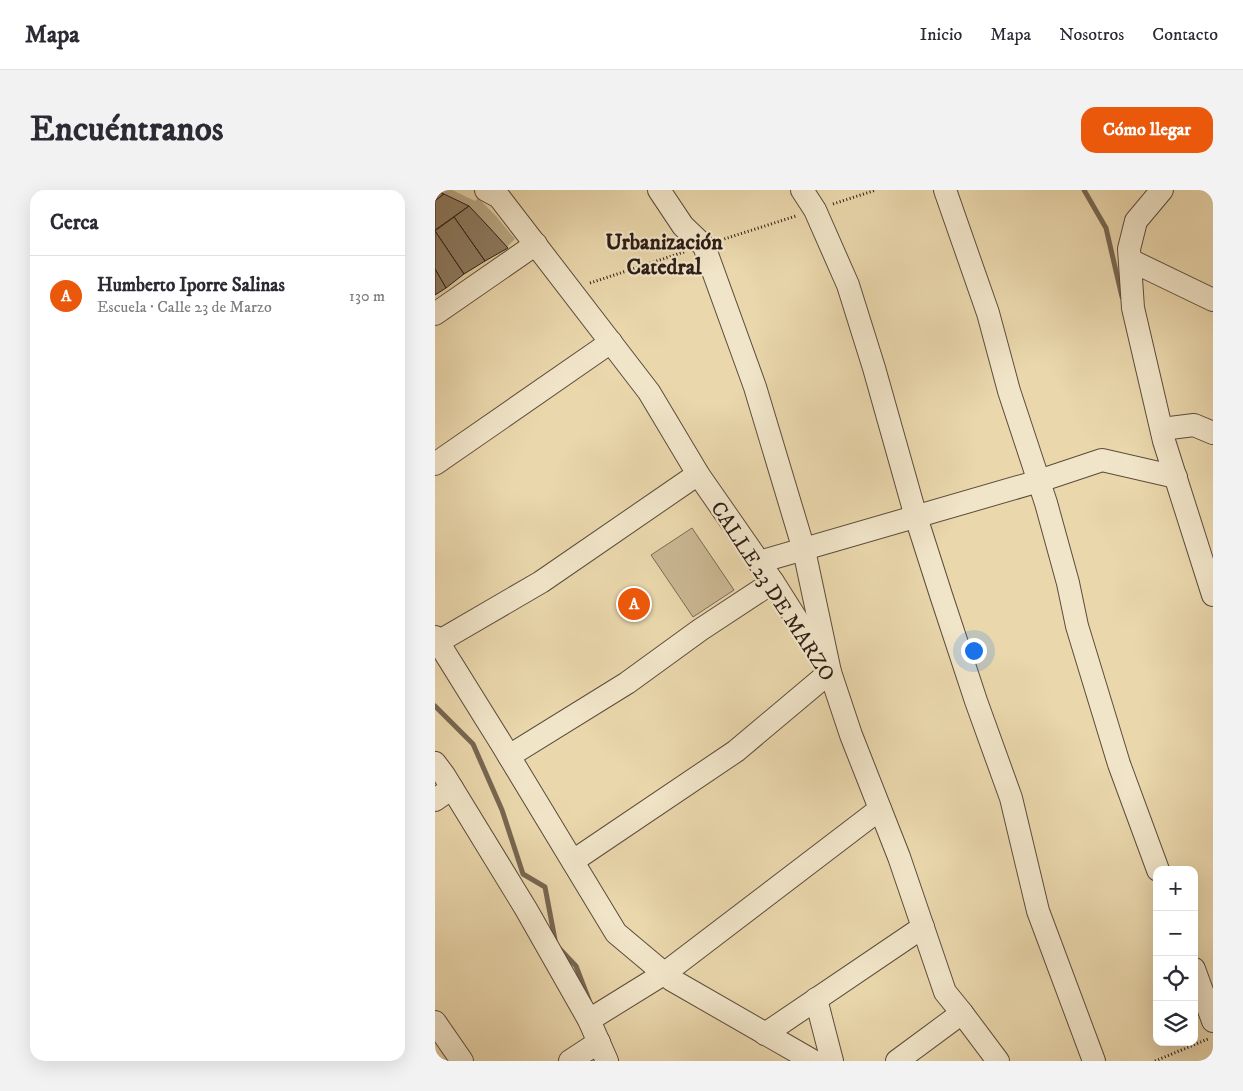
<!DOCTYPE html>
<html lang="es">
<head>
<meta charset="utf-8">
<style>
  body { margin:0; font-family:"IM FELL DW Pica",serif; background:#f2f2f3; color:#2b2b33 }
  .controls { position:absolute; right:15px; bottom:15px; display:grid; overflow:hidden; border-radius:10px; box-shadow:0 5px 20px #0002 }
  .controls button { width:45px; height:45px; display:grid; place-items:center; padding:0; border:0; border-bottom:1px solid #e1e1e2; background:#fff; color:#2b2b33; font:25px sans-serif }
  .you { position:absolute; left:538px; top:460px; width:18px; height:18px; margin:-12px; border:4px solid #fff; border-radius:50%; background:#1a73e8; box-shadow:0 0 0 8px #1a73e833 }
  .badge { display:grid; place-items:center; width:32px; height:32px; border-radius:50%; background:#ea580c; color:#fff; font-size:16px; font-weight:700 }
  .pin { position:absolute; translate:-50% -50%; border:2px solid #fff; box-shadow:0 1px 5px #0006 }
  .list { margin:0; padding:0; list-style:none }
  h2 { display:flex; justify-content:space-between; align-items:center; height:65px; margin:0; padding:0 20px; font-size:21px }
  h2 small { font-size:16px; font-weight:400; color:#7c7c81 }
  .list li { display:grid; grid-template-columns:32px 1fr auto; gap:15px; align-items:center; box-sizing:border-box; height:80px; padding:0 20px; border-top:1px solid #e1e1e2 }
  .list b { display:block; font-size:19px; white-space:nowrap }
  .list p { margin:0; font-size:16px; white-space:nowrap; color:#7c7c81 }
  .list em { font-size:16px; font-style:normal; color:#7c7c81 }
  .icon { flex:none; width:28px; height:28px; fill:none; stroke:currentColor; stroke-width:2; stroke-linecap:round; stroke-linejoin:round }
  .map { position:relative; flex:none; width:778px; height:871px; overflow:hidden; border-radius:15px }
  header { display:flex; align-items:center; gap:30px; box-sizing:border-box; height:70px; padding:0 25px; background:#fff; border-bottom:1px solid #e1e1e2 }
  header strong { font-size:24px }
  nav { display:flex; gap:28px; margin-inline-start:auto; font-size:18px }
  .intro { display:flex; align-items:center; justify-content:space-between; box-sizing:border-box; height:120px; padding:0 30px }
  h1 { margin:0; font-size:35px }
  .button { padding:12px 22px; border-radius:15px; background:#ea580c; color:#fff; font-size:18px; font-weight:700 }
  main { display:flex; gap:30px; padding:0 30px }
  aside { flex:1; background:#fff; border-radius:15px; box-shadow:0 5px 20px #0002 }
  .map>svg:first-child { display:block }
  .green { fill:#cab793; stroke:#7c6a55 }
  .shadow { fill:#0003 }
  .lines { fill:none; stroke-linecap:round; stroke-linejoin:round }
  .stream { stroke:#786752; stroke-width:5 }
  .building { fill:#8f7e64; stroke:#2d1d17 }
  .minor-casing { stroke:#5c4c3c; stroke-width:24 }
  .path { stroke:#2d1d17; stroke-width:3; stroke-dasharray:1 2.5; stroke-linecap:butt }
  .minor { stroke:#f1e5c9; stroke-width:22 }
  .labels { text-anchor:middle; stroke-width:4.5; stroke-linejoin:round; paint-order:stroke }
  .street-label { font-size:21px; fill:#2d1d17; stroke:#f1e5c9 }
  .neighbourhood-label { font-size:22px; font-weight:bold; fill:#2d1d17; stroke:#f1e5c9 }
</style>
</head>
<body>
<header>
<strong>Mapa</strong>
<nav><a>Inicio</a><a>Mapa</a><a>Nosotros</a><a>Contacto</a></nav>
</header>
<div class="intro"><h1>Encuéntranos</h1><a class="button">Cómo llegar</a></div>
<main>
<aside>
<h2>Cerca<small></small></h2>
<ul class="list">
<li><span class="badge">A</span><div><b>Humberto Iporre Salinas</b><p>Escuela · Calle 23 de Marzo</p></div><em>130 m</em></li>
</ul>
</aside>
<div class="map">
<svg width="778" height="871" viewBox="0 0 778 871">
  <rect width="100%" height="100%" fill="#ead7ac"/>
  <filter id="stains"><feTurbulence type="fractalNoise" baseFrequency=".004" numOctaves="4"/><feColorMatrix values="0 0 0 0 .2 0 0 0 0 .09 0 0 0 0 .02 0 0 0 .5 -.17"/></filter>
  <radialGradient id="worn" r=".72"><stop offset=".6" stop-color="#630" stop-opacity="0"/><stop offset="1" stop-color="#630" stop-opacity=".3"/></radialGradient>
  <polygon class="green" points="257,338 299,400 258,427 216,365"/>
  <polygon class="shadow" points="0,0 17,0 40,11 43,8 61,26 80,49 72,57 49,70 0,104"/>
  <g class="lines">
    <g class="stream">
      <polyline points="649,0 671,38 687,107"/>
      <polyline points="0,516 38,554 67,620 88,684 110,697 121,755 141,776 154,810"/>
    </g>
  </g>
  <g class="building">
    <polygon points="0,0 9,4 0,11"/>
    <polygon points="9,4 34,16 0,40 0,11"/>
    <polygon points="34,16 52,35 73,58 50,71 19,27"/>
    <polygon points="19,27 50,71 29,84 0,41"/>
    <polygon points="0,41 29,84 11,98 0,79"/>
    <polygon points="0,79 11,98 0,105"/>
  </g>
  <g class="lines">
    <g class="minor-casing">
      <g id="minor">
        <polyline points="51,0 64,7 214,202 263,284 338,392 395,482 416,545 464,667 510,802 527,823 563,871"/>
        <polyline points="367,0 380,20 413,95 439,178 481,327 506,405 541,511 576,608 603,721 659,871"/>
        <polyline points="510,0 553,123 574,201 611,313 633,393 642,436 684,574 723,680"/>
        <polyline points="727,0 701,31 694,59 698,118 729,251 778,405"/>
        <polyline points="695,70 778,110"/>
        <polyline points="0,124 101,54"/>
        <polyline points="727,239 759,235 778,243"/>
        <polyline points="0,274 176,152"/>
        <polyline points="324,372 604,291 667,270 741,287"/>
        <polyline points="0,447 66,553 181,743 237,790 378,871"/>
        <polyline points="3,452 106,392 263,284"/>
        <polyline points="74,566 192,493 265,440 338,392"/>
        <polyline points="0,573 9,585 91,719 154,830 172,871"/>
        <polyline points="0,610 17,598"/>
        <polyline points="138,671 301,561 395,482 369,360 320,197 269,56 248,36 224,0"/>
        <polyline points="759,779 778,831"/>
        <polyline points="381,809 397,871"/>
        <polyline points="154,830 230,783 445,619"/>
        <polyline points="0,832 27,871"/>
        <polyline points="330,844 488,737"/>
        <polyline points="135,871 164,852"/>
        <polyline points="462,871 527,823"/>
      </g>
    </g>
    <g class="path">
      <polyline points="398,14 441,0"/>
      <polyline points="286,50 361,26"/>
      <polyline points="155,93 249,62"/>
      <polyline points="720,871 773,849"/>
    </g>
    <use href="#minor" class="minor"/>
  </g>
  <g class="labels">
    <g class="street-label">
      <text transform="translate(338 401) rotate(57)" y="7">CALLE 23 DE MARZO</text>
    </g>
    <g class="neighbourhood-label">
      <text x="229" y="59">Urbanización<tspan x="229" dy="25">Catedral</tspan></text>
    </g>
  </g>
  <rect width="100%" height="100%" filter="url(#stains)"/>
  <rect width="100%" height="100%" fill="url(#worn)"/>
</svg>
<div class="controls">
<button>+</button>
<button>−</button>
<button><svg class="icon" aria-label="locate" viewBox="0 0 24 24"><circle cx="12" cy="12" r="6"/><path d="M12 2v4M12 18v4M2 12h4M18 12h4"/></svg></button>
<button><svg class="icon" aria-label="layers" viewBox="0 0 24 24"><path d="M12 4l9 5-9 5-9-5zM3 14l9 5 9-5"/></svg></button>
</div>
<div class="you"></div>
<div class="pin badge" style="left:199px;top:414px">A</div>
</div>
</main>
</body>
</html>
